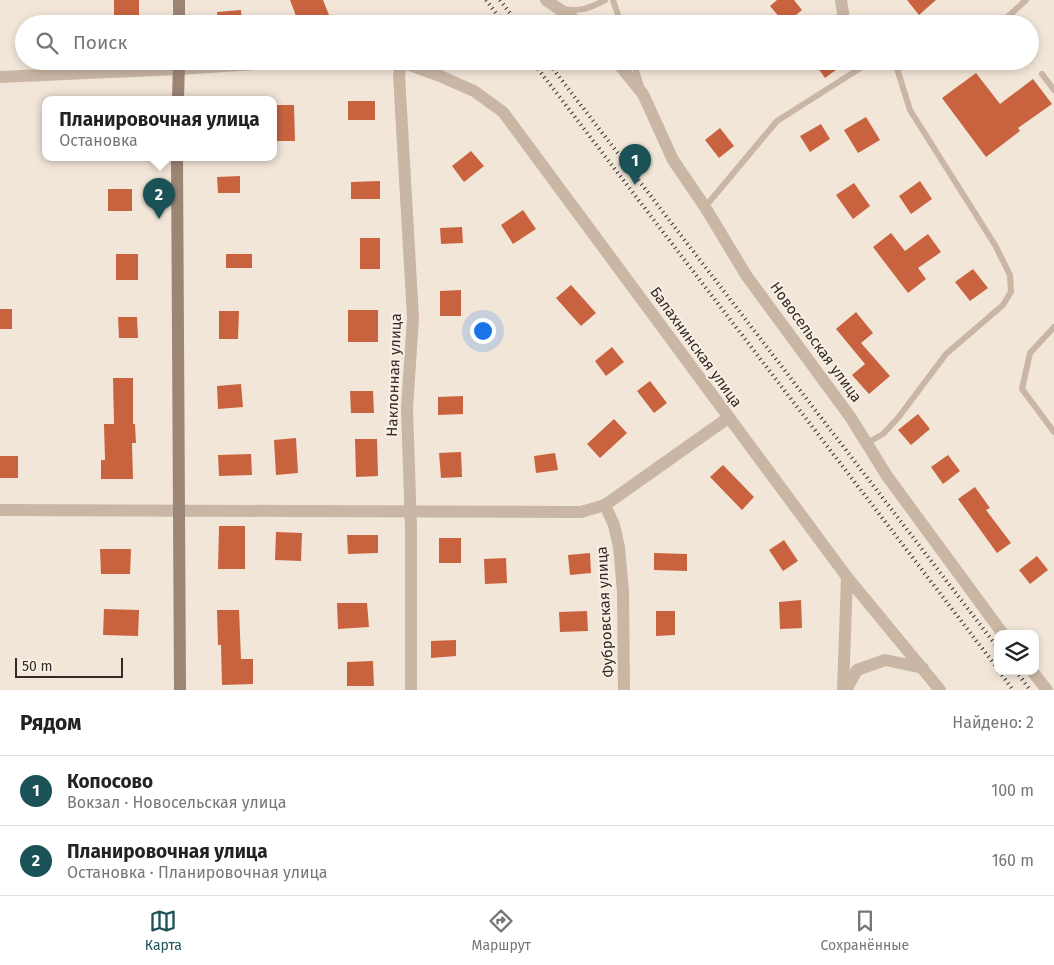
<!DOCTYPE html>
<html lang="ru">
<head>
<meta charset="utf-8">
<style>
  body { margin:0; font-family:"Fira Sans",sans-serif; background:#f2f2f2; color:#222 }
  .controls { position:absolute; right:15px; bottom:15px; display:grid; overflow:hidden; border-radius:10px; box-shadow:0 2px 8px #0003 }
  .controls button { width:45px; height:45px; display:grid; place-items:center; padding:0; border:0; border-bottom:1px solid #e0e0e0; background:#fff; color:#222; font:25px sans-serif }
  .scale { position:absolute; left:15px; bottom:12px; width:108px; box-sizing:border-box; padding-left:5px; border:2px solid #352b26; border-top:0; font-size:14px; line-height:18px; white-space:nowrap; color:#352b26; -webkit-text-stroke:4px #f9f0e5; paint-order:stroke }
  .you { position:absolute; left:482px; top:330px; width:18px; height:18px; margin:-12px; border:4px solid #fff; border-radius:50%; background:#1a73e8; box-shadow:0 0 0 8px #1a73e833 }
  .badge { display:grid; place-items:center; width:32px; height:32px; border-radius:50%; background:#1b5257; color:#fff; font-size:16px; font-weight:700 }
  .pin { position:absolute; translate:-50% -41px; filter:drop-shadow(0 1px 2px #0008) }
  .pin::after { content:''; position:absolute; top:26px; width:18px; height:15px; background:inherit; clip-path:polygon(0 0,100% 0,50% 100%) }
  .popup { position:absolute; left:42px; top:96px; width:235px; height:65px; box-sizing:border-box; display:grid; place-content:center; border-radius:10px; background:#fff; filter:drop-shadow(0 1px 4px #0005); font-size:16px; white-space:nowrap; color:#767676 }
  .popup b { font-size:19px; color:#222 }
  .popup::after { content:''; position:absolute; left:50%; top:100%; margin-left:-10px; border:10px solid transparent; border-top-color:#fff }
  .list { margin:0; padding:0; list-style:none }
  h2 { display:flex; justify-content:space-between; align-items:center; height:65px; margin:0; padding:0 20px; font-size:21px }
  h2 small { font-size:16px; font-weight:400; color:#767676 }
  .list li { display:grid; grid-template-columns:32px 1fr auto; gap:15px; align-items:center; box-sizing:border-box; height:70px; padding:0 20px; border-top:1px solid #e0e0e0 }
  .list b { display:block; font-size:19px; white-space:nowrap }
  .list p { margin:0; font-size:16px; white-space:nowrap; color:#767676 }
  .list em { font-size:16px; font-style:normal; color:#767676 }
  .icon { flex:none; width:28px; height:28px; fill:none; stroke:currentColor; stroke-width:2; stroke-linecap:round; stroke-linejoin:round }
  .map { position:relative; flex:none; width:1054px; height:690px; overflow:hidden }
  .search { position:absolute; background:#fff; box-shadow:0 2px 8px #0003; left:15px; right:15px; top:15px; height:55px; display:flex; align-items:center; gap:12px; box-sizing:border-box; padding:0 18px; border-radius:28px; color:#767676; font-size:19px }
  .sheet { height:205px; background:#fff }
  nav { display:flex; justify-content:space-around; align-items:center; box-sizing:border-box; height:70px; border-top:1px solid #e0e0e0; background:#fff; font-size:14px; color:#767676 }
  nav a { display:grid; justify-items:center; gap:2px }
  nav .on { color:#1b5257 }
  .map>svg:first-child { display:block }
  .building { fill:#c9633f }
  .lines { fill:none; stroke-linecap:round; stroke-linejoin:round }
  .service { stroke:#cab6a4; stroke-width:6 }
  .minor { stroke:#cab6a4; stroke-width:12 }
  .secondary { stroke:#9d8576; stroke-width:12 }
  .rail { stroke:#352b26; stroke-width:4; stroke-dasharray:1 4; stroke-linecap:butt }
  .labels { text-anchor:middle; stroke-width:4; stroke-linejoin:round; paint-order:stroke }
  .street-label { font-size:15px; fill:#352b26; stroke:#f9f0e5 }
</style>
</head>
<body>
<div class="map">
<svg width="1054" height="690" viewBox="0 0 1054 690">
  <rect width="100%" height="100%" fill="#f2e6d8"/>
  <g class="building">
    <rect x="114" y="0" width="25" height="15"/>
    <polygon points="290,0 323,0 331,20 321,24 299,24"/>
    <polygon points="777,0 794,0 802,10 785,24 770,6"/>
    <polygon points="907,0 936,0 919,15"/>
    <polygon points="241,10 242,24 218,24 217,12"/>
    <polygon points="813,61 848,61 825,78"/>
    <polygon points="976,73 1000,104 1033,79 1052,104 1018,128 1020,131 986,157 942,98"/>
    <rect x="348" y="101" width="27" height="19"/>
    <polygon points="273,105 294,105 295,141 273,141"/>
    <polygon points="866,117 880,140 858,153 844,130"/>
    <polygon points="821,124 830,139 810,152 800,136"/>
    <polygon points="720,128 734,146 719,158 705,140"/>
    <polygon points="471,151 484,166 464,182 452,166"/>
    <polygon points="240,176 240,193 218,193 217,177"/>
    <polygon points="380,181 380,199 351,199 351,182"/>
    <polygon points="920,181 932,199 911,214 899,196"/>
    <polygon points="854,183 870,206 853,219 836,195"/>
    <rect x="108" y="189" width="24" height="22"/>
    <polygon points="523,210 536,229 513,244 501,225"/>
    <polygon points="462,227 463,243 441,244 440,228"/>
    <polygon points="891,233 905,251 928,234 941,252 918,268 926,279 908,293 873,247"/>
    <rect x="360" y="238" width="20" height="31"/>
    <rect x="116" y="254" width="22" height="26"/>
    <rect x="226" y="254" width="26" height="14"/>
    <polygon points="973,269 988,288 970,301 955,282"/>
    <polygon points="571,285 596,313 581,326 556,298"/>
    <polygon points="461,290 461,316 440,316 440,291"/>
    <rect x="0" y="309" width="12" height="20"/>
    <rect x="348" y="310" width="30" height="32"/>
    <polygon points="219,311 239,311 238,339 219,339"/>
    <polygon points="856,312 873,333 861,343 890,376 869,394 852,375 865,364 836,329"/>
    <polygon points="118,317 137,317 138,338 119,338"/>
    <polygon points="612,347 624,362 606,376 595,361"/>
    <polygon points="113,378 133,378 133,424 135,424 136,443 132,443 133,479 101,479 101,460 105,460 104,424 114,424"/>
    <polygon points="650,381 667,403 654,413 637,391"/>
    <polygon points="241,384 243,407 218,409 217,386"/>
    <polygon points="350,391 373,391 374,413 351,413"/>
    <polygon points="463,396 463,414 438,415 438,397"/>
    <polygon points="918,414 930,429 911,445 898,430"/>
    <polygon points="614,419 627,433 600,458 587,444"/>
    <polygon points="296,438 298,473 276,475 274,440"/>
    <polygon points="355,439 377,439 378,476 356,477"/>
    <polygon points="461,452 462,477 441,478 439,453"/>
    <polygon points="555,453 558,470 536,473 534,456"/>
    <polygon points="251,454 252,475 219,476 218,455"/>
    <polygon points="948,455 960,471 943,484 931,467"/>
    <rect x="0" y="456" width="18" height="22"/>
    <polygon points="723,465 754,497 742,510 710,477"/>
    <polygon points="975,487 990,508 986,510 1011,543 997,553 958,499"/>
    <polygon points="219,526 245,526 245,569 218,569"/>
    <polygon points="276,532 302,533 301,561 275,560"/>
    <polygon points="347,535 378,535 378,553 348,554"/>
    <rect x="439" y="538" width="22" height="25"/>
    <polygon points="784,540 798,561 783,571 769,550"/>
    <polygon points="100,549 131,549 130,574 101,574"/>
    <polygon points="590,553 591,573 570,575 568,555"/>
    <polygon points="654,553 687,554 687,571 654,570"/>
    <polygon points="1037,556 1048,570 1030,584 1019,570"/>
    <polygon points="506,558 507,583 485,584 484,559"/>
    <polygon points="801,600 802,628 780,629 779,602"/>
    <polygon points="337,603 367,603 369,627 338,629"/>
    <polygon points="104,609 139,610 138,636 103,635"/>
    <polygon points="217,610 239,610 241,659 253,659 253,684 222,685 221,645 218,645"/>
    <polygon points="587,611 588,631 560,632 559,612"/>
    <polygon points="656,611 675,611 675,635 656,636"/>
    <polygon points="456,640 456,656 431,658 431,641"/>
    <polygon points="373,661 374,686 347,686 347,662"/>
  </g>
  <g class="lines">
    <g class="service">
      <polyline points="613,0 621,24"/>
      <path d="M 564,9 C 581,12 590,8 605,0"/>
      <polyline points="1000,24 1026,0"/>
      <polyline points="633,61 641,86"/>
      <polyline points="1042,74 1054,90"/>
      <polyline points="705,207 777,121 870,62 944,64 950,61"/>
      <polyline points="1054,327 1030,353 1022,389 1054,432"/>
      <polyline points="867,443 883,434 898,418 946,354 1003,305 1011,292 1010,275 995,245 910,110 895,62"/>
    </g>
    <g class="minor">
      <polyline points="546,0 581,24"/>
      <polyline points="841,0 844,20 846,24"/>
      <polyline points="399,61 440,76 474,91 503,112 847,577 940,690"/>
      <polyline points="616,61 643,94 673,160 705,207 746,275 851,418 887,476 1003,634"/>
      <polyline points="869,61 870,62"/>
      <polyline points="402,62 399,75 413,318 407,408 411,528 411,690"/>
      <polyline points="0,77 178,69 301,61"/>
      <polyline points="605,505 614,525 619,547 623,592 624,690"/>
      <path d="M 0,510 C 194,512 387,510 581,512 L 605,505 L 728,418"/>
      <polyline points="1032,671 1047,690"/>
      <polyline points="843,690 847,577"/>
      <polyline points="846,690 857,670 885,660 923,668"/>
    </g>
    <g class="secondary">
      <polyline points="179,24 179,0"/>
      <polyline points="178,100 179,61"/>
      <polyline points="177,158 180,690"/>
    </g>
    <g class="rail">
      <polyline points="486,0 504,24"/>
      <polyline points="500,0 518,24"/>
      <polyline points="532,61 998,669"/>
      <polyline points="547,61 998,648"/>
      <polyline points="999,671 1013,690"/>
      <polyline points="1016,671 1030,690"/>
    </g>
  </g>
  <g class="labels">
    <g class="street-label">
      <text transform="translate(816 342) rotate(54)" y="5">Новосельская улица</text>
      <text transform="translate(696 347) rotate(54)" y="5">Балахнинская улица</text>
      <text transform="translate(394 375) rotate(-88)" y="5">Наклонная улица</text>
      <text transform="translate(605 612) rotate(-93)" y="5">Фубровская улица</text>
    </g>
  </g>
</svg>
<div class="controls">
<button><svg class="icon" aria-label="layers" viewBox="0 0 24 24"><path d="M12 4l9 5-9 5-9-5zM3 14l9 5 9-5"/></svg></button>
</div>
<div class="scale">50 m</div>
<div class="you"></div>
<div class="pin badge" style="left:635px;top:185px">1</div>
<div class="pin badge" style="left:159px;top:219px">2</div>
<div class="popup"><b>Планировочная улица</b>Остановка</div>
<div class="search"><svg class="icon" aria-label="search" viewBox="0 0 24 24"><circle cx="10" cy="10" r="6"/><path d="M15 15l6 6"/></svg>Поиск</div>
</div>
<section class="sheet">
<h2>Рядом<small>Найдено: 2</small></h2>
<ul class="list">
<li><span class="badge">1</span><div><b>Копосово</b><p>Вокзал · Новосельская улица</p></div><em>100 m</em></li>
<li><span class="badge">2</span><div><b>Планировочная улица</b><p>Остановка · Планировочная улица</p></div><em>160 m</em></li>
</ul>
</section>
<nav>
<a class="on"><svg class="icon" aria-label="map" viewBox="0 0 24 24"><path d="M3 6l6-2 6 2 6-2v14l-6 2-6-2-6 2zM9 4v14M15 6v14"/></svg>Карта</a>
<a><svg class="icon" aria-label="directions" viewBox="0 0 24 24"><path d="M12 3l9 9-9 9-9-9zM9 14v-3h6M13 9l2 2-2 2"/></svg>Маршрут</a>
<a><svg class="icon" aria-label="saved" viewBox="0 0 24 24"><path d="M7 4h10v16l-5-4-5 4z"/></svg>Сохранённые</a>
</nav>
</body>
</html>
